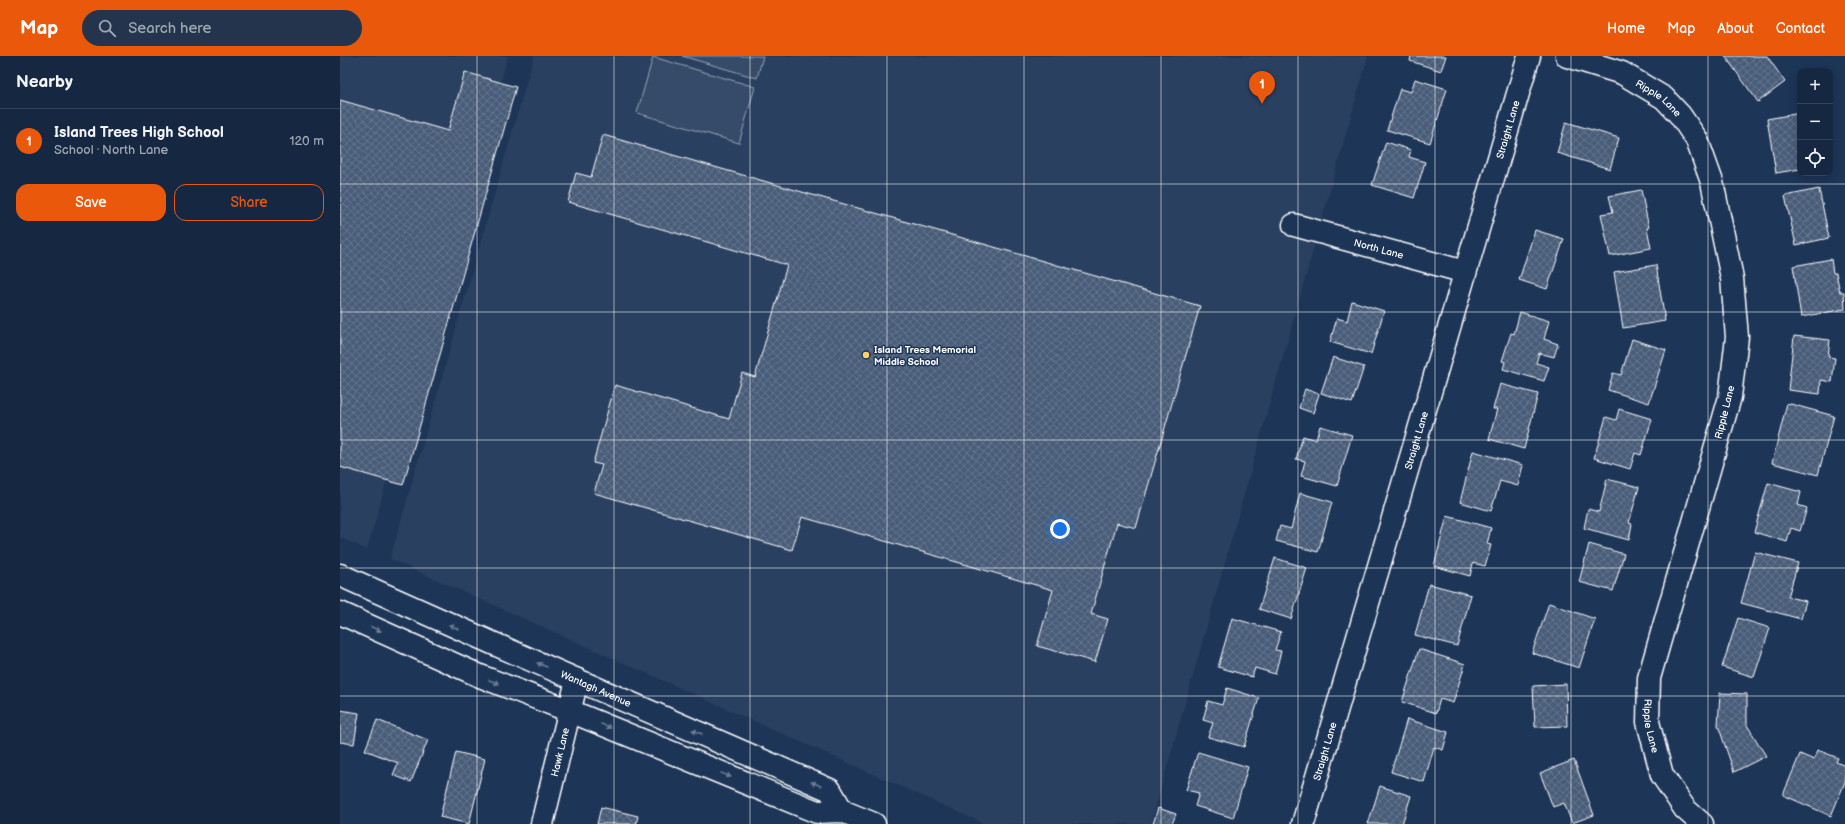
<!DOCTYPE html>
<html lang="en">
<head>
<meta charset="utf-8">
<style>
  body { margin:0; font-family:"Balsamiq Sans",sans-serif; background:#23344c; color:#f1f3f6 }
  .controls { position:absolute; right:12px; top:12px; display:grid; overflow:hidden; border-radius:8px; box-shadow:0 2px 10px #0003 }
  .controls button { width:36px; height:36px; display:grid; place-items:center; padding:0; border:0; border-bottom:1px solid #35445a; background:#162841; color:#f1f3f6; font:20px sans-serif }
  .you { position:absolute; left:720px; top:473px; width:14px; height:14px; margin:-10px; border:3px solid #fff; border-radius:50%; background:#1a73e8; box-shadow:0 0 0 6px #1a73e833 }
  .badge { display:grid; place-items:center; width:26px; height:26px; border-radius:50%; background:#ea580c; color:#fff; font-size:13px; font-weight:700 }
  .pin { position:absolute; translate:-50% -33px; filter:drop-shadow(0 1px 2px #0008) }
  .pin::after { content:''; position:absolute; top:21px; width:14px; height:12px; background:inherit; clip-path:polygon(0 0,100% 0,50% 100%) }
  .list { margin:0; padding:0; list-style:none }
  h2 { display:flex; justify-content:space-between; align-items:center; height:52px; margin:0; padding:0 16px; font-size:17px }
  h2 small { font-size:13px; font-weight:400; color:#9ea6b1 }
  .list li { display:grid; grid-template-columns:26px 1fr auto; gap:12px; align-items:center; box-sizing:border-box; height:64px; padding:0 16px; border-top:1px solid #35445a }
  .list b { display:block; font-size:15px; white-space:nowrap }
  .list p { margin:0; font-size:13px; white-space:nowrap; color:#9ea6b1 }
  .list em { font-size:13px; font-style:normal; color:#9ea6b1 }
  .actions { display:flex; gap:8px; padding:12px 16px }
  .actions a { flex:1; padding:9px 0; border:1px solid #ea580c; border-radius:12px; text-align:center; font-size:14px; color:#ea580c }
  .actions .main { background:#ea580c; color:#fff }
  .icon { flex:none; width:22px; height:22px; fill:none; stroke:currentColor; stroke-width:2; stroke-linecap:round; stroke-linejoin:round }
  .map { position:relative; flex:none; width:1505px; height:768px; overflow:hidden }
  header { display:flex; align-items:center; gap:24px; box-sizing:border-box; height:56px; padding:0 20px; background:#ea580c; color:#fff }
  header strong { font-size:19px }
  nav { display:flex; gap:22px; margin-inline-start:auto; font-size:14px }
  .search { width:280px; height:36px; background:#23344c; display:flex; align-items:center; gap:10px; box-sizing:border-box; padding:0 14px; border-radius:22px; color:#9ea6b1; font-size:15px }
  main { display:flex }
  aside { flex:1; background:#162841 }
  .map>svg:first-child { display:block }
  .built { fill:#2a4161 }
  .pitch { fill:#364b69; stroke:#9aa5b4 }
  .building { fill:url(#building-cross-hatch); stroke:#fff }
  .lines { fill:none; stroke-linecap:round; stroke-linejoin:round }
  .minor-casing { stroke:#fff; stroke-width:25 }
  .major-casing { stroke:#fff; stroke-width:25 }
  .minor { stroke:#1d3557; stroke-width:22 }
  .major { stroke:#1d3557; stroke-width:22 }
  .oneway { fill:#6c7c92 }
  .grid { fill:none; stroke:#fff; stroke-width:1; stroke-opacity:0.55 }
  .poi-dot { fill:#ffd166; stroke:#1d3557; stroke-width:1.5 }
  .labels { text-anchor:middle; stroke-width:3; stroke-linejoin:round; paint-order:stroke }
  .street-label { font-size:10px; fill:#fff; stroke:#1d3557 }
  .poi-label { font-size:10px; font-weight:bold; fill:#fff; stroke:#1d3557; text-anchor:start }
</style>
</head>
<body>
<header>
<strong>Map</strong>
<div class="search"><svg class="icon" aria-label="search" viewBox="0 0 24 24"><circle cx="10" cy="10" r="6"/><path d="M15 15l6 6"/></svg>Search here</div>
<nav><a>Home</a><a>Map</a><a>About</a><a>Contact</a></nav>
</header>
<main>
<aside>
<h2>Nearby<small></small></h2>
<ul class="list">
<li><span class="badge">1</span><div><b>Island Trees High School</b><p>School · North Lane</p></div><em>120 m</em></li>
</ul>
<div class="actions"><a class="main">Save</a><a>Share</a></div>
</aside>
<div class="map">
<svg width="1505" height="768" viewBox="0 0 1505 768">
  <defs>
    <pattern id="building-cross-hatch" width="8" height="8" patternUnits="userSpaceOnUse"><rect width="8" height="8" fill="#4a5d79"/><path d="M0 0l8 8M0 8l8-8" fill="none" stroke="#65758d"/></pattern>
  </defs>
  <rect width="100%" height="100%" fill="#1d3557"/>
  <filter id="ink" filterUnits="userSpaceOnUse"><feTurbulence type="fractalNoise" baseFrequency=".025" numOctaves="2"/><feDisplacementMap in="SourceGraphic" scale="8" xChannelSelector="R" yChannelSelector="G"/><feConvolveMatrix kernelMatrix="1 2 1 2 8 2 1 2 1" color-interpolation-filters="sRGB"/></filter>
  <g filter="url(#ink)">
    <g class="built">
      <polygon points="0,0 168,0 27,494 0,481"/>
      <polygon points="194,0 1028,0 811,768 645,768 50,503"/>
    </g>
    <g class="pitch">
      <polygon points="342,0 423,0 417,22"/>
      <polygon points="313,1 415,31 399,87 297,57"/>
    </g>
    <g class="building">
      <polygon points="1071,0 1106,0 1101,15 1070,5"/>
      <polygon points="1385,0 1427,0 1445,26 1418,46"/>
      <polygon points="125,16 176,31 63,429 0,411 0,44 108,75"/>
      <polygon points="1075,23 1107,33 1090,87 1047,74 1060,33 1071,36"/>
      <polygon points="1460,57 1460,113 1436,117 1427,63"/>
      <polygon points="1226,66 1279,82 1270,113 1217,97"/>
      <polygon points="263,79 860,250 796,472 777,467 751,558 768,563 755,606 697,590 713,534 462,461 452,494 254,437 262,409 253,407 275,329 389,363 402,317 415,321 447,209 228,146 236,117 251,121"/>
      <polygon points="1046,86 1071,94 1069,101 1085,106 1074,142 1032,129"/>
      <polygon points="1479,133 1489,182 1456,189 1445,140"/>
      <polygon points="1301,134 1309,172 1307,172 1311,192 1270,200 1261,158 1273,156 1269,140"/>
      <polygon points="1195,174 1224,183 1207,233 1179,224"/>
      <polygon points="1491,203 1493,217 1496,217 1500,236 1504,236 1505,253 1461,261 1453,210"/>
      <polygon points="1316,209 1325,265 1283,272 1274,216"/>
      <polygon points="1012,245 1044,255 1031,298 990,286 997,262 1007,265"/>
      <polygon points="1180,256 1209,265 1204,283 1218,288 1214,301 1199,297 1196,307 1209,311 1204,325 1163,313 1165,306 1162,305 1171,277 1174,278"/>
      <polygon points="1454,280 1490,284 1488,301 1495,302 1492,326 1481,324 1480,338 1448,334"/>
      <polygon points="1292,283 1326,294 1309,347 1268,334 1273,317 1281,319"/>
      <polygon points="993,301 1024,311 1012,347 981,337"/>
      <polygon points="1160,328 1198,338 1184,393 1149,383 1157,353 1153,353"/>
      <polygon points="965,333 979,338 973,357 959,352"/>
      <polygon points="1447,347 1494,360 1478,419 1432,407"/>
      <polygon points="1279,353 1312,363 1301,399 1295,397 1290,413 1254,402 1266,361 1276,364"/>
      <polygon points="980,370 1012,379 997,430 961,420 965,405 956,403 963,380 976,384"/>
      <polygon points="1133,395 1183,409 1178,430 1160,425 1151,455 1120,446"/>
      <polygon points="1267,423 1299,431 1289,467 1292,468 1289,484 1244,472 1248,453 1259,456"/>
      <polygon points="1428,427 1461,436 1458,449 1467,452 1460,475 1451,472 1447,486 1414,476"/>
      <polygon points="960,437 992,446 978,496 936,485 940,470 951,473"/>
      <polygon points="1107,460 1151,472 1147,488 1151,489 1145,510 1133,507 1130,520 1094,510"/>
      <polygon points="1249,488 1284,498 1273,535 1239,526"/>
      <polygon points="1415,496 1458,507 1448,541 1466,545 1461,563 1401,547"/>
      <polygon points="935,502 967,512 951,563 919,553"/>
      <polygon points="1089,528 1131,539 1117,590 1075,579"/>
      <polygon points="1209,547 1255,563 1239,612 1192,597"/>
      <polygon points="892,562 941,576 935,594 941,595 935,618 915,612 912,621 878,611"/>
      <polygon points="1398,562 1430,572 1414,621 1382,611"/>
      <polygon points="1079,593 1125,608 1113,647 1100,643 1096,657 1062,646"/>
      <polygon points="1226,628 1227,670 1195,671 1193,630"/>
      <polygon points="887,632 919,642 904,691 868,681 873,667 863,664 868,645 882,649"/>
      <polygon points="1380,637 1407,638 1407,669 1426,700 1394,716 1378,669"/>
      <polygon points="0,654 19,657 14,688 0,686"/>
      <polygon points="1067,663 1108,676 1103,694 1094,691 1084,726 1051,716"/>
      <polygon points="37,664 88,684 71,726 53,719 58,707 25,694"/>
      <polygon points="1478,694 1498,702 1496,706 1505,710 1505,726 1491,760 1443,739 1460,698 1474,704"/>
      <polygon points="116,696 145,703 129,768 100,761"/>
      <polygon points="858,696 908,711 893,762 855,750 859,737 846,734"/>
      <polygon points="1234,704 1254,759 1232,767 1224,747 1213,751 1200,717"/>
      <polygon points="1040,730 1071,740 1062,768 1028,768"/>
      <polygon points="261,751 298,760 296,768 257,768"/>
      <polygon points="818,752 836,758 832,768 813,768"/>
    </g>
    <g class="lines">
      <g class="minor-casing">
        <g id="minor">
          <path id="s1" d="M 1227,0 L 1282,17 L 1324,42 L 1340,59 L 1357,84 L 1372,126 L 1392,222 L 1397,281 L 1390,341 L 1309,622 L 1308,666 L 1322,719 L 1345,753 L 1362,768"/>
          <path id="s2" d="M 954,169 L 1125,216"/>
          <path id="s3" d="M 202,768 L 237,624"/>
          <path id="s4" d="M 963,768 L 1189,0"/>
        </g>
      </g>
      <g class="major-casing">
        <g id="major">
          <path id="s5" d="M 0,519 L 150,586 L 490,734 L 502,755"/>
          <polyline points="0,557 140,620 230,655 477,756 502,755 534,768"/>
        </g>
      </g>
      <use href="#minor" class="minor"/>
      <use href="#major" class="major"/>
    </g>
    <defs><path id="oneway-solid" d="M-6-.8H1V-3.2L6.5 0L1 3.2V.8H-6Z"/></defs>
    <g class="oneway">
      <use href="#oneway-solid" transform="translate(114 571) rotate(-156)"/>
      <use href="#oneway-solid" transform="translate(36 573) rotate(24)"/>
      <use href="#oneway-solid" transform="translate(202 609) rotate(-157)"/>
      <use href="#oneway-solid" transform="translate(154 626) rotate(21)"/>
      <use href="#oneway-solid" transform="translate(266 670) rotate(22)"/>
      <use href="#oneway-solid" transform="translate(357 676) rotate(-157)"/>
      <use href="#oneway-solid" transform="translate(386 719) rotate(22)"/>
      <use href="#oneway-solid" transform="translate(476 728) rotate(-157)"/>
    </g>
  </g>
  <path class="grid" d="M 137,0 L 137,768M 274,0 L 274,768M 410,0 L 410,768M 547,0 L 547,768M 684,0 L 684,768M 821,0 L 821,768M 958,0 L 958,768M 1095,0 L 1095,768M 1231,0 L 1231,768M 1368,0 L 1368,768M 0,128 L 1505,128M 0,256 L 1505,256M 0,384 L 1505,384M 0,512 L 1505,512M 0,640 L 1505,640"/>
  <circle class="poi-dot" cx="526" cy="299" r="4"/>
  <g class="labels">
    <g class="street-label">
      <text dy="4" stroke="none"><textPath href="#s1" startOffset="102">Ripple Lane</textPath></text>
      <text dy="4" stroke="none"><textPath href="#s4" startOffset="724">Straight Lane</textPath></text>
      <text dy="4" stroke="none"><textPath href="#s2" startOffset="88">North Lane</textPath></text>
      <text transform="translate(1384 356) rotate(-76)" y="4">Ripple Lane</text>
      <text dy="4" stroke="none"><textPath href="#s4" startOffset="400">Straight Lane</textPath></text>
      <text dy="4" stroke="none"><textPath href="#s5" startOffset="280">Wantagh Avenue</textPath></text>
      <text dy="4" stroke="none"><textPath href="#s1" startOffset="763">Ripple Lane</textPath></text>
      <text dy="4" stroke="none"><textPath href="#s4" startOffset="76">Straight Lane</textPath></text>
      <text dy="4" stroke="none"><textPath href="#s3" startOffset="74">Hawk Lane</textPath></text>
    </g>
    <g class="poi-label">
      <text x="534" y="297">Island Trees Memorial<tspan x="534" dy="12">Middle School</tspan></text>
    </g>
  </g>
</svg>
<div class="controls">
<button>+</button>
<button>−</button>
<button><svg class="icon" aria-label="locate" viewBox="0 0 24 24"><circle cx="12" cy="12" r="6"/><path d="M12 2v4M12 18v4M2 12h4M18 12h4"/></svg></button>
</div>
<div class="you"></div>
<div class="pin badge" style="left:922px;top:48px">1</div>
</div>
</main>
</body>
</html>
